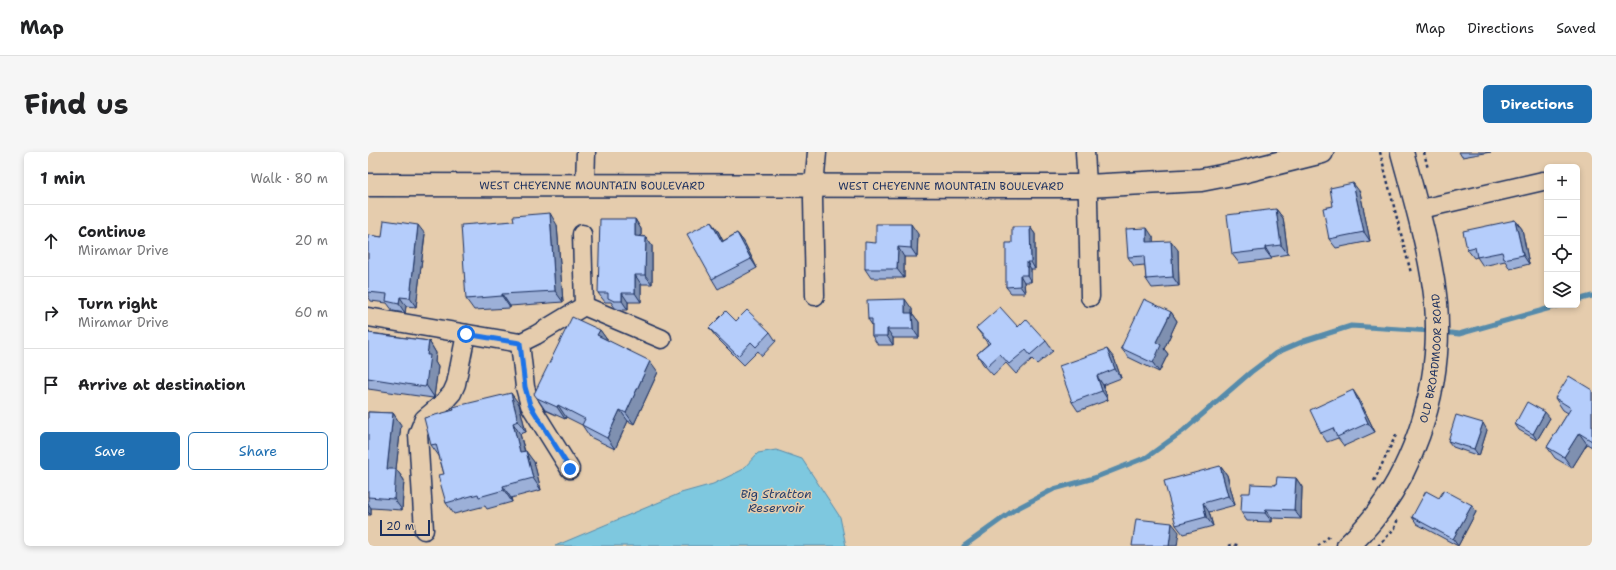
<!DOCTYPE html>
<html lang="en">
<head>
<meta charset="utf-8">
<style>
  body { margin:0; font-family:"Shantell Sans",sans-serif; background:#f6f6f6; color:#202124 }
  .controls { position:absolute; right:12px; top:12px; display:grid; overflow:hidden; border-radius:6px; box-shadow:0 2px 6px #0003 }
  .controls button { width:36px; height:36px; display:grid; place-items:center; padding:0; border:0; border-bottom:1px solid #e0e0e0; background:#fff; color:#202124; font:20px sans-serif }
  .scale { position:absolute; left:12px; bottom:10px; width:50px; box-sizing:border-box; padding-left:4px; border:2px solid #1b2f5e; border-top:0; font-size:11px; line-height:14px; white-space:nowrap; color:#1b2f5e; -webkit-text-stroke:3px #e5ccad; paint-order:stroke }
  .stop { position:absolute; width:12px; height:12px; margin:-9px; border:3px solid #1a73e8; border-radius:50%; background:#fff }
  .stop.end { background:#1a73e8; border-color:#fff; box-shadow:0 1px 4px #0008 }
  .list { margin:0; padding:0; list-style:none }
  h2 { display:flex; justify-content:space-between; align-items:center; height:52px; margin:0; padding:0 16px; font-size:17px }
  h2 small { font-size:13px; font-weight:400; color:#757577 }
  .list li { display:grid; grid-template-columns:26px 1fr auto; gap:12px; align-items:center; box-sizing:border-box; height:72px; padding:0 16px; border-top:1px solid #e0e0e0 }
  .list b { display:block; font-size:15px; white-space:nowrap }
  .list p { margin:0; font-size:13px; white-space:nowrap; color:#757577 }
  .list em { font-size:13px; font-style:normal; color:#757577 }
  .actions { display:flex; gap:8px; padding:12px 16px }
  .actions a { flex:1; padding:9px 0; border:1px solid #1f6fb2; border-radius:6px; text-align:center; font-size:14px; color:#1f6fb2 }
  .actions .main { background:#1f6fb2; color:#fff }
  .icon { flex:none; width:22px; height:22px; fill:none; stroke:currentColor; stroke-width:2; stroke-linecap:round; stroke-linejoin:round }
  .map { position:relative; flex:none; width:1224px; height:394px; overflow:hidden; border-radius:6px }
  header { display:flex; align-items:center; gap:24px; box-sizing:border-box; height:56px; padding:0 20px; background:#fff; border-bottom:1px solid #e0e0e0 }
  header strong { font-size:19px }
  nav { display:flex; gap:22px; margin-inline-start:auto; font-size:14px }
  .intro { display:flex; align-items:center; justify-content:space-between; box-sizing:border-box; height:96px; padding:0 24px }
  h1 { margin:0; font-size:28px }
  .button { padding:10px 18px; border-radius:6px; background:#1f6fb2; color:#fff; font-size:14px; font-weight:700 }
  main { display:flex; gap:24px; padding:0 24px }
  aside { flex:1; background:#fff; border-radius:6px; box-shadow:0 2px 6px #0003 }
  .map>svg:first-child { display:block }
  .water { fill:#7ec8df; stroke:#568bab }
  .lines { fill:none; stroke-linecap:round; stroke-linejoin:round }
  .stream { stroke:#568bab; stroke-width:5 }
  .minor-casing { stroke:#1b2f5e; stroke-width:21 }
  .tertiary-casing { stroke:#1b2f5e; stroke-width:25 }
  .path { stroke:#1b2f5e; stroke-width:2.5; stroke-dasharray:3 3; stroke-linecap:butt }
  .minor { stroke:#e5ccad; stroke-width:18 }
  .tertiary { stroke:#e5ccad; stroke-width:22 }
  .wall { fill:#9cb0d8; stroke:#1b2f5e }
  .shaded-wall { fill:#7f90b0; stroke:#1b2f5e }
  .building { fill:#b5cdfb; stroke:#1b2f5e }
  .route { stroke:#1a73e8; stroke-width:5 }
  .labels { text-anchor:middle; stroke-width:3; stroke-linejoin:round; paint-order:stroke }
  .street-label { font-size:11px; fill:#1b2f5e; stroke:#e5ccad }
  .water-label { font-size:12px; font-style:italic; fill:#253e6b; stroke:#e5ccad }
</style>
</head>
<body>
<header>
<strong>Map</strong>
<nav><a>Map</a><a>Directions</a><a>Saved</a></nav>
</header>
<div class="intro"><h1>Find us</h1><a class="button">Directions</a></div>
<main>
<aside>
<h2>1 min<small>Walk · 80 m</small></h2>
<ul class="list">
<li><svg class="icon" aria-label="ahead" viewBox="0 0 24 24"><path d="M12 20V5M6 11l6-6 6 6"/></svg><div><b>Continue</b><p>Miramar Drive</p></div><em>20 m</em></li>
<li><svg class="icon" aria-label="right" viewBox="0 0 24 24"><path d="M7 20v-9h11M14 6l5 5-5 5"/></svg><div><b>Turn right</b><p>Miramar Drive</p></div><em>60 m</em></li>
<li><svg class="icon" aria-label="arrive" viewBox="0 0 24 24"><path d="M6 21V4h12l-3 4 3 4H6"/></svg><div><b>Arrive at destination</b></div></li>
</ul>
<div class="actions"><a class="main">Save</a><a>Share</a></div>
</aside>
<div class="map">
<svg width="1224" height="394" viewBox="0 0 1224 394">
  <rect width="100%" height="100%" fill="#e5ccad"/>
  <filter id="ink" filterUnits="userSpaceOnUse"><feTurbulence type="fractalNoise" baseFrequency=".025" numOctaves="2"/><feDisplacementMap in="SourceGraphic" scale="8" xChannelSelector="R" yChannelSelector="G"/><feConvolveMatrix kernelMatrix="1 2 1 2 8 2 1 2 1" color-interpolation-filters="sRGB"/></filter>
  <g filter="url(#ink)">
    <polygon class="water" points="408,298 434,307 472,365 478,394 187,394 313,341 345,332 374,318 390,301"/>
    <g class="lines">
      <g class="stream">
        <polyline points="1209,148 1224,144"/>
        <polyline points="1074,180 1091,182 1193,153"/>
        <polyline points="596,394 646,358 686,337 726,326 779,305 815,279 883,220 908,201 936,189 983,174 1064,179"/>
      </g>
      <g class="minor-casing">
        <g id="minor">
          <polyline points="717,0 720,48 722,145"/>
          <polyline points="217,33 218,0"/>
          <polyline points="1049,58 1175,29"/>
          <polyline points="447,144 445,47 449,0"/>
          <polyline points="216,154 294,187"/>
          <polyline points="0,165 152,191 168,183 216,154 214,82"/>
          <polyline points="152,191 157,235 162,253 202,317"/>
          <polyline points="56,378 50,282 56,267 75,251 84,241 88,232 98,182"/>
        </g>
      </g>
      <g class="tertiary-casing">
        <g id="tertiary">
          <path id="s1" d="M 0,33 L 719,34 L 833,28 L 874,20 L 954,0"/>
          <path id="s2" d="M 980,394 C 1044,334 1075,238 1068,151 C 1063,102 1047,48 1034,0"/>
        </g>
      </g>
      <g class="path">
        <polyline points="1012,0 1043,121"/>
        <polyline points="1056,0 1060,17"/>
        <polyline points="1006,329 1028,283"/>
        <polyline points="861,394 865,392 872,394"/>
        <polyline points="950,394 963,383"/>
        <polyline points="1010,394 1027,376 1030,366"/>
      </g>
      <use href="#minor" class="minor"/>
      <use href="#tertiary" class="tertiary"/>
    </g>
    <g class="wall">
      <polygon points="1091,0 1123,0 1094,5"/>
      <polygon points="992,40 1002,89 968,96 961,87 965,54"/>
      <polygon points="908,57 915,66 920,102 903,105 904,107 871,111 864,102"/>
      <polygon points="267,67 273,77 273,84 278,85 284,94 284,132 273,132 273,150 260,150 260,158 252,158 247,156 243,150 237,150 230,141"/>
      <polygon points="1147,68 1154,77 1161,112 1142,117 1137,109 1115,114 1109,105 1106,106 1099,97"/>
      <polygon points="189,73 195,150 142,154 142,156 106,158 98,147"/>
      <polygon points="662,75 667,82 667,117 663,117 663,130 656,130 657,141 643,141 638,135 644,91"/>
      <polygon points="350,79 355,89 369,81 376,90 389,116 350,137 344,127"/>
      <polygon points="57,82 48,155 38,154 37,161 25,159 19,151 3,149 0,144 0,83 14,85"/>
      <polygon points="550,82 549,105 536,105 536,126 503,126 497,117 508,91"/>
      <polygon points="785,85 785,90 810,98 811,134 784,136 778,127 777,113 766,114 760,105"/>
      <polygon points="544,157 544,161 551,170 551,186 525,186 525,193 510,193 504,184 504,173 500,167"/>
      <polygon points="803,160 809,169 796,197 800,202 791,220 760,205 753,196"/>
      <polygon points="368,169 402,180 408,189 394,204 390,199 376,213 348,185 341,176"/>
      <polygon points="650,175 678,189 685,199 669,212 664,207 648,222 638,211 625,223 615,212 609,202 620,192 615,185 608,176"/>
      <polygon points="0,178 3,181 61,189 68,201 67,210 70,215 66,245 65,246 0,237"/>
      <polygon points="232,178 239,188 290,220 266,272 260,269 247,297 222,285 214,273 198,265 197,267 177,258 169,246"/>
      <polygon points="746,206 753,226 735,233 740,248 710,259 704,250"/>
      <polygon points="1224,238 1224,295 1219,292 1204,316 1187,306 1179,295 1200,261 1195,258 1187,246"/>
      <polygon points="991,247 1007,280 976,294 970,286 959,290 953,281"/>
      <polygon points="151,252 158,280 152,282 157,299 166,310 173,338 143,346 144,350 119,357 117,354 86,362 78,351 76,322 71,304 63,293"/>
      <polygon points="0,260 25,261 33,273 28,317 36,328 34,358 3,356 3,363 0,363"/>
      <polygon points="1182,266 1169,288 1151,278 1147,272"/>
      <polygon points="1119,278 1111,304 1085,295 1080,289"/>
      <polygon points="852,314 859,323 867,353 841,360 845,374 815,382 808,373"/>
      <polygon points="928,326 934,335 933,367 904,366 904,370 879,369 873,360 882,341"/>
      <polygon points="1071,346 1104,353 1108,360 1090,394 1049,372 1044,365"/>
    </g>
    <g class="shaded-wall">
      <polygon points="985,31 992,40 1002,89 996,80"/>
      <polygon points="908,57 915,66 920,102 913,93"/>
      <polygon points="182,61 189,73 195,150 187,139"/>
      <polygon points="267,67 273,77 273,93 267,84"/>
      <polygon points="1147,68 1154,77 1161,112 1155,103"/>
      <polygon points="343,70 350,79 360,99 354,90"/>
      <polygon points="543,72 550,82 549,105 543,96"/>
      <polygon points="50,73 57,82 48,155 42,146"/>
      <polygon points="662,75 667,82 667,117 663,110"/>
      <polygon points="779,76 785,85 786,100 779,90"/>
      <polygon points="369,81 376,90 389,116 383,107"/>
      <polygon points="278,85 284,94 284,132 277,123"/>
      <polygon points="803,89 810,98 811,134 805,125"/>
      <polygon points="530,95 536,105 536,126 529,117"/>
      <polygon points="897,95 903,105 904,107 897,98"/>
      <polygon points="659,110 663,117 663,130 659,123"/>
      <polygon points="267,123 273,132 273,150 267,141"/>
      <polygon points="652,123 656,130 657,141 652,134"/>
      <polygon points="254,141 260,150 260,158 254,149"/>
      <polygon points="134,142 142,154 142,156 134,144"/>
      <polygon points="32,145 38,154 37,161 31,152"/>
      <polygon points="537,147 544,157 544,171 537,161"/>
      <polygon points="803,160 809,169 796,197 800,202 791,220 785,211 788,190"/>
      <polygon points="544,161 551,170 551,186 545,177"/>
      <polygon points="519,177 525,186 525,193 519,184"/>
      <polygon points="232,178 240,189 229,183"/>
      <polygon points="61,189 68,201 67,210 70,215 66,245 58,233 59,203"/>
      <polygon points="739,197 746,206 753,226 747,217"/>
      <polygon points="282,209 290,220 266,272 258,261"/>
      <polygon points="729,224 735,233 740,248 734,239"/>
      <polygon points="985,238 991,247 1007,280 1000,271"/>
      <polygon points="143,241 151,252 158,280 150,269"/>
      <polygon points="190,253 198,265 197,267 189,255"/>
      <polygon points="252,258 260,269 247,297 239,286"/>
      <polygon points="1177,260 1182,266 1169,288 1165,282"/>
      <polygon points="25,261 33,273 28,317 36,328 34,358 26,347 19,317"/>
      <polygon points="145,271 152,282 160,312 152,300"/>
      <polygon points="1115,271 1119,278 1111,304 1106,297"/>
      <polygon points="1211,281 1219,292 1204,316 1196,305"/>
      <polygon points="158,299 166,310 173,338 165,326"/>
      <polygon points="852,314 859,323 867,353 860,344"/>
      <polygon points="928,326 934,335 933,367 926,358"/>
      <polygon points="135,334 143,346 144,350 136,338"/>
      <polygon points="0,351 3,356 3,363 0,360"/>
      <polygon points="835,351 841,360 845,374 838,365"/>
      <polygon points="1104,353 1108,360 1090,394 1085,387"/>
      <polygon points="898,357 904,366 904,370 897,361"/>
      <polygon points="804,371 811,380 809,394 801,394"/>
    </g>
    <g class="building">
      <polygon points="985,31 996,80 961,87 955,56 965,54 962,36"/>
      <polygon points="908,57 913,93 897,95 897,98 864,102 859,63"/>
      <polygon points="182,61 187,139 134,142 134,144 98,147 93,73 146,69 145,64"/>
      <polygon points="232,67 267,67 267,84 278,85 277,123 267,123 267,141 254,141 254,149 246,149 240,146 240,141 230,141"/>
      <polygon points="16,68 50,73 42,146 32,145 31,152 18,149 19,142 0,140 0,83 14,85"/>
      <polygon points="1147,68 1155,103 1136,107 1134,100 1109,105 1107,95 1099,97 1095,79"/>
      <polygon points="343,70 354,90 369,81 383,107 344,127 319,82"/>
      <polygon points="508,72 543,72 543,96 530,95 529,117 497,117 497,90 508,91"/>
      <polygon points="644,75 662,75 663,110 659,110 659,123 652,123 652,134 638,135 638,91 644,91"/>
      <polygon points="779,76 779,90 803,89 805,125 778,127 776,104 760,105 758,77"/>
      <polygon points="537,147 537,161 544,161 545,177 519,177 519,184 504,184 504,167 500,167 499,148"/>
      <polygon points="776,147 803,160 788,190 793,193 785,211 753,196"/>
      <polygon points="632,155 650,175 658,167 678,189 662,203 658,198 641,212 632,202 619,214 609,202 622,191 608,176"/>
      <polygon points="379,158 402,180 388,195 383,190 370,204 341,176 358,159 368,169"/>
      <polygon points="204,165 232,178 229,183 282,209 258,261 252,258 239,286 214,273 217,267 190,253 189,255 169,246 166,242"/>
      <polygon points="0,178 1,178 0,181 61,189 59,203 62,203 58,233 57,235 0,226"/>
      <polygon points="739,197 747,217 729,224 734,239 704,250 691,214"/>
      <polygon points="1201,224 1224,238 1224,289 1211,281 1196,305 1179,295 1203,256 1187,246"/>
      <polygon points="985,238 1000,271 969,285 965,276 953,281 942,258"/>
      <polygon points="143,241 150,269 145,271 152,300 158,299 165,326 135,334 136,338 111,345 110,342 78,351 70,323 76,322 68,292 63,293 56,266 86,258 85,255"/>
      <polygon points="1159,250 1177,260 1165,282 1147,272"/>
      <polygon points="0,260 25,261 19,317 28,317 26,347 0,345"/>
      <polygon points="1088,263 1115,271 1106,297 1080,289"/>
      <polygon points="852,314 860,344 835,351 838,365 808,373 796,329"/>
      <polygon points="909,325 928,326 926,358 898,357 897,361 873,360 874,341 882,341 883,332 908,333"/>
      <polygon points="1076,338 1104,353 1085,387 1044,365 1058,339 1071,346"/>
      <polygon points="768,367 804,371 801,394 764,394"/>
    </g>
  </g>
  <g class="lines" filter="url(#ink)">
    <polyline class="route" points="98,182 152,191 157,235 162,253 202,317"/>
  </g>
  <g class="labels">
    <g class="street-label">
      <text dy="4" stroke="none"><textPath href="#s1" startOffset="224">WEST CHEYENNE MOUNTAIN BOULEVARD</textPath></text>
      <text dy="4" stroke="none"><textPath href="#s1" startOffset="583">WEST CHEYENNE MOUNTAIN BOULEVARD</textPath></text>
      <text dy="4" stroke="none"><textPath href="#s2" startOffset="211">OLD BROADMOOR ROAD</textPath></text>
    </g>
    <g class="water-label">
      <text x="408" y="346">Big Stratton<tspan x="408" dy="14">Reservoir</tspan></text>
    </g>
  </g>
</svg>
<div class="controls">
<button>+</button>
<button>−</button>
<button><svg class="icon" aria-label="locate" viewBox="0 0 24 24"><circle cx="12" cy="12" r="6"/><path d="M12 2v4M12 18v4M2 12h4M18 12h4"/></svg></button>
<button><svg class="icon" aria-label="layers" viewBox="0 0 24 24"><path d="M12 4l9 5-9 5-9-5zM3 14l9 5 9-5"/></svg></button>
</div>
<div class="scale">20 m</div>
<div class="stop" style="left:98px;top:182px"></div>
<div class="stop end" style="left:202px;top:317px"></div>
</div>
</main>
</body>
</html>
